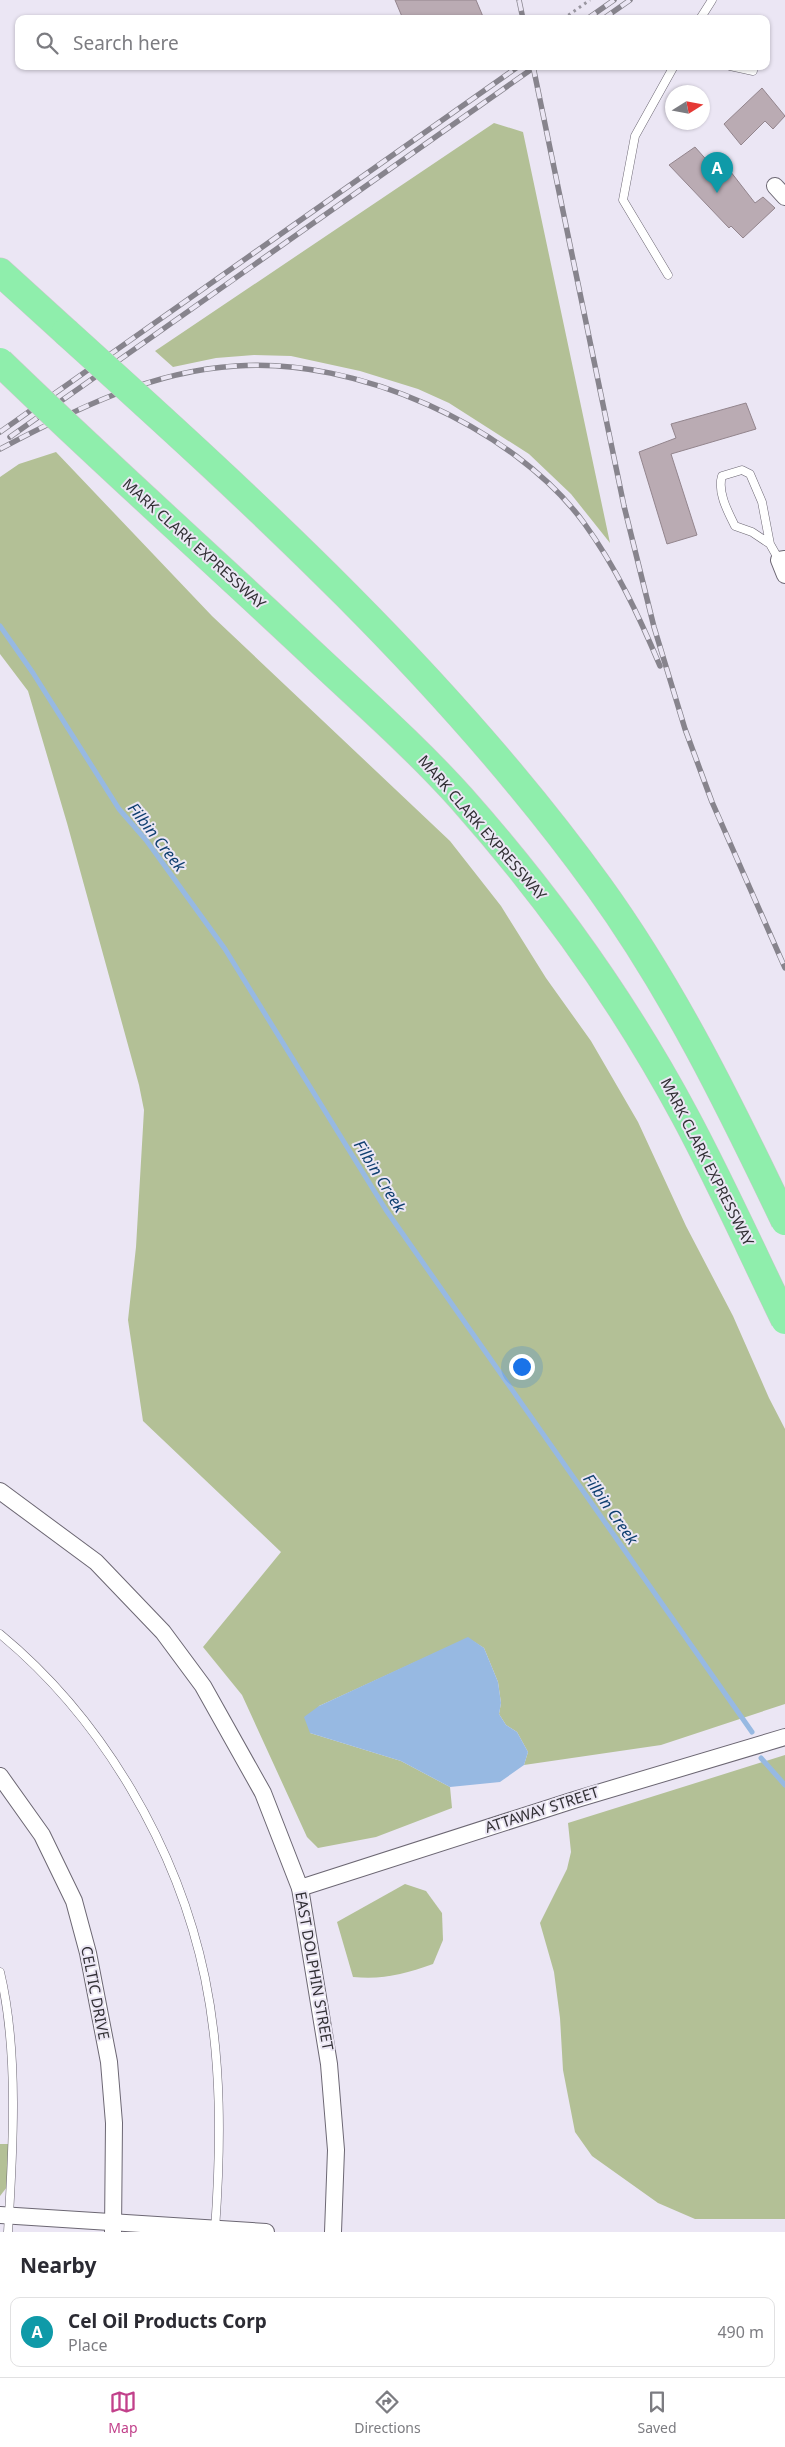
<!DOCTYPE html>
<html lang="en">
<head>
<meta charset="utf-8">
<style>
  body { margin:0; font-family:"Noto Sans",sans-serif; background:#f2f2f3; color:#2b2b33 }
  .compass { position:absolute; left:665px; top:85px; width:45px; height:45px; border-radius:50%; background:#fff; box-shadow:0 1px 4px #0004; rotate:79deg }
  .you { position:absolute; left:521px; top:1366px; width:18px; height:18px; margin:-12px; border:4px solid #fff; border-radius:50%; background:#1a73e8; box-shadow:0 0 0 8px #1a73e833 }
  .badge { display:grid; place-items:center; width:32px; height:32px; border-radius:50%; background:#c2418b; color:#fff; font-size:16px; font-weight:700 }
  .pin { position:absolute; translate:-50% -41px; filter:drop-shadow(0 1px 2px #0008) }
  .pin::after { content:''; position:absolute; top:26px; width:18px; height:15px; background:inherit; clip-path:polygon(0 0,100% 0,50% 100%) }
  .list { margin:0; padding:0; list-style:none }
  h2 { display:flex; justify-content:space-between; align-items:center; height:65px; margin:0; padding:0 20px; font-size:21px }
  h2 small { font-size:16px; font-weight:400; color:#7c7c81 }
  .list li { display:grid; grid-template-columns:32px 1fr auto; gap:15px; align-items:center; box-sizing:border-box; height:70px; margin:0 10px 10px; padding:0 10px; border:1px solid #e1e1e2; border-radius:10px }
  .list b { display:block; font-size:19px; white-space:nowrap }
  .list p { margin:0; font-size:16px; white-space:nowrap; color:#7c7c81 }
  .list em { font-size:16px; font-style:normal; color:#7c7c81 }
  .icon { flex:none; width:28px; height:28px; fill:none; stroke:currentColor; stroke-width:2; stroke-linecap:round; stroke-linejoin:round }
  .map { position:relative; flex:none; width:785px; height:2232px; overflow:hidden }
  .search { position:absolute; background:#fff; box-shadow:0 1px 4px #0004; left:15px; right:15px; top:15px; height:55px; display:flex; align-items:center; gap:12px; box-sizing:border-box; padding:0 18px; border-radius:10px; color:#7c7c81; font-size:19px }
  .sheet { height:145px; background:#fff }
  nav { display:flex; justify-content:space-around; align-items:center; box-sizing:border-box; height:70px; border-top:1px solid #e1e1e2; background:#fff; font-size:14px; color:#7c7c81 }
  nav a { display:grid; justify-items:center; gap:2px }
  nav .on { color:#c2418b }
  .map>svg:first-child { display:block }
  .green { fill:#b3c096 }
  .water { fill:#97b9e2 }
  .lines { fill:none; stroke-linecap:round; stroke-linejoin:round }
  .stream { stroke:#97b9e2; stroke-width:5 }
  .building { fill:#baabb3; stroke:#93858d }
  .lane-casing { stroke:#6c6773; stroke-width:9 }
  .street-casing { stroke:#6c6773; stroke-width:18 }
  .highway-casing { stroke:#cac9ca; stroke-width:29 }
  .path { stroke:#9996a0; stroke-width:3; stroke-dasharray:2.5 4; stroke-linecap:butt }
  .lane { stroke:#fff; stroke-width:8 }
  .street { stroke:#fff; stroke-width:16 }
  .highway { stroke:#8feeac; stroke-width:28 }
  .rail-casing { stroke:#87848d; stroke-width:5.5 }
  .rail { stroke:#ebe6f4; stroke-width:4; stroke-dasharray:11; stroke-linecap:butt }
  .highway-bridge-casing { stroke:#cac9ca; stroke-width:29; stroke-linecap:butt }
  .highway-bridge { stroke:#8feeac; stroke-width:28 }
  .labels { text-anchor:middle; stroke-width:4; stroke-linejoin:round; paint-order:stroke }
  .street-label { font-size:15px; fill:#323035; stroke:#ebe6f4 }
  .water-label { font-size:16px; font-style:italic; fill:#0f3f70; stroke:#ebe6f4 }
</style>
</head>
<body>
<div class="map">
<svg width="785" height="2232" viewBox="0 0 785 2232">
  <rect width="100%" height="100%" fill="#ebe6f4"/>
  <g class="green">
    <polygon points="494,123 523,132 610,543 571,494 529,454 449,403 418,389 360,371 291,356 254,355 216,358 173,367 155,351"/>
    <polygon points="56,452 212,616 450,841 501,906 546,978 591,1041 638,1122 686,1226 733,1316 769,1398 785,1429 785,1704 661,1745 524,1765 528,1752 517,1732 506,1725 499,1714 501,1703 498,1682 484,1648 468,1638 319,1706 310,1733 401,1761 450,1787 452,1808 376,1837 318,1848 307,1837 242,1695 203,1647 281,1552 143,1421 128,1320 136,1247 144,1110 139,1085 67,823 28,691 0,654 0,477 19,464"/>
    <polygon points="785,1755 785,2219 695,2219 658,2203 592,2156 575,2132 563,2070 560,2018 554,1972 540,1923 567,1869 571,1852 568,1823"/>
    <path d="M 405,1884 L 426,1891 L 442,1913 L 443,1940 L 433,1964 C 404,1974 383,1980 353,1977 L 337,1922 Z"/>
    <polygon points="0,2144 9,2144 7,2187 0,2196"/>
  </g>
  <polygon class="water" points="468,1637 484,1648 498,1682 501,1703 499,1714 506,1725 517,1732 528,1752 524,1765 500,1782 450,1787 401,1761 310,1733 304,1717 319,1706"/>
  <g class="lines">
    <g class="stream">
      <polyline points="0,626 33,673 119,809 146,840 225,949 386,1210 752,1732"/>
      <polyline points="761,1758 785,1785"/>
    </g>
  </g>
  <g class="building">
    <polygon points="395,0 476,0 484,19 403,19"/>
    <polygon points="762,88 785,116 773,129 765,121 741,145 724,124"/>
    <polygon points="695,147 719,174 727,167 755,203 763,197 775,208 743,238 731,226 729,228 669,165"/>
    <polygon points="746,403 756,429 671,454 697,535 667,544 639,452 676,438 671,424"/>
  </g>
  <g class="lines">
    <g class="lane-casing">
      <g id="lane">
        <polyline points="700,19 712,0"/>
        <polyline points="730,66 753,71"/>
        <polyline points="668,275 623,200 635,136 674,66"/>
        <path d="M 770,544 L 752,532 L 735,526 C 728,512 717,492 722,476 L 742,470 L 750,474 L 762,502 L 770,544 L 779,560"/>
        <path d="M 0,1634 C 103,1719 178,1848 205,1978 C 222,2061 221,2146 215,2230"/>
        <path d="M 0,1972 C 19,2051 13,2151 8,2232"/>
      </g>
    </g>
    <g class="street-casing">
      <g id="street">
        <polyline points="775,186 785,197"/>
        <polyline points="785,559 779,560 785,575"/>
        <polyline points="0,1491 96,1562 163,1632 203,1686 263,1793 300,1888 329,2064 336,2150 333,2232"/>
        <polyline points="0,1776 42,1835 74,1901 88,1953 109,2062 114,2123 113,2232"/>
        <polyline points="300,1888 574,1800 785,1737"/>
        <polyline points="0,2215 266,2232"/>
      </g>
    </g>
    <g class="highway-casing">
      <polyline id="highway" points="0,272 66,332"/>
    </g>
    <polyline class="path" points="563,19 590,0"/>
    <use href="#lane" class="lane"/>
    <use href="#street" class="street"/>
    <use href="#highway" class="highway"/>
    <g class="rail-casing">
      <g id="rail">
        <polyline points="519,0 523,19"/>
        <polyline points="587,19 614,0"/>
        <polyline points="603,19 630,0"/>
        <polyline points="533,66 624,506 654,627 685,729 712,802 785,968"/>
        <polyline points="0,432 519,66"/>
        <polyline points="10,437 536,66"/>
        <path d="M 0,449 C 74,410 151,371 236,366 C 355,357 513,426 584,523 C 616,567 639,616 660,666"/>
      </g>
    </g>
    <use href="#rail" class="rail"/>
    <g class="highway-bridge-casing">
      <g id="highway-bridge">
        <path d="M 66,332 C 255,503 449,679 599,887 C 674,991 730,1106 785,1221"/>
        <path d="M 0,362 C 104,463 212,559 317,658 C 366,704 416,748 461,798 C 547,895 624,1002 685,1116 C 721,1183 752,1252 785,1320"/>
      </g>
    </g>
    <use href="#highway-bridge" class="highway-bridge"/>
  </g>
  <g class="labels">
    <g class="street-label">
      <text transform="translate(194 544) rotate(42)" y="5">MARK CLARK EXPRESSWAY</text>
      <text transform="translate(482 828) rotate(49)" y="5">MARK CLARK EXPRESSWAY</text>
      <text transform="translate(707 1162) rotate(63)" y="5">MARK CLARK EXPRESSWAY</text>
      <text transform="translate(542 1810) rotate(-18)" y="5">ATTAWAY STREET</text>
      <text transform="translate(314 1971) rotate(80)" y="5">EAST DOLPHIN STREET</text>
      <text transform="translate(95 1993) rotate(79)" y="5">CELTIC DRIVE</text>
    </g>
    <g class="water-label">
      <text transform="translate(157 837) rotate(52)" y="6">Filbin Creek</text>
      <text transform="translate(380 1176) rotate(58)" y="6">Filbin Creek</text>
      <text transform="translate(611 1509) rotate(55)" y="6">Filbin Creek</text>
    </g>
  </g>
</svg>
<svg class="compass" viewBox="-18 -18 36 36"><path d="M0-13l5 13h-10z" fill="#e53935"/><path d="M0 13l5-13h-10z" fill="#7c7c81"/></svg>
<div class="you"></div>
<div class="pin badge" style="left:717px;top:193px;background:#0f9aa8">A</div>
<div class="search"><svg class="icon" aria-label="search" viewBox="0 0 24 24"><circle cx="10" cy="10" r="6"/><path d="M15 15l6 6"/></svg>Search here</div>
</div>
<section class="sheet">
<h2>Nearby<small></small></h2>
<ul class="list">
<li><span class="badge" style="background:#0f9aa8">A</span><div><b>Cel Oil Products Corp</b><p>Place</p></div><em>490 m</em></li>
</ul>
</section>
<nav>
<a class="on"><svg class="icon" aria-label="map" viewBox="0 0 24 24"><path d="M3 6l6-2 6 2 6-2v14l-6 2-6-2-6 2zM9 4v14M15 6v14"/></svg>Map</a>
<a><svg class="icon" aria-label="directions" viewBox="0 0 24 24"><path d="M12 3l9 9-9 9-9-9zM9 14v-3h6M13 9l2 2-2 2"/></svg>Directions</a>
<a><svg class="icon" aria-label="saved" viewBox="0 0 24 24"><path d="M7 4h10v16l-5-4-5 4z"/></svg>Saved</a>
</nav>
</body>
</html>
